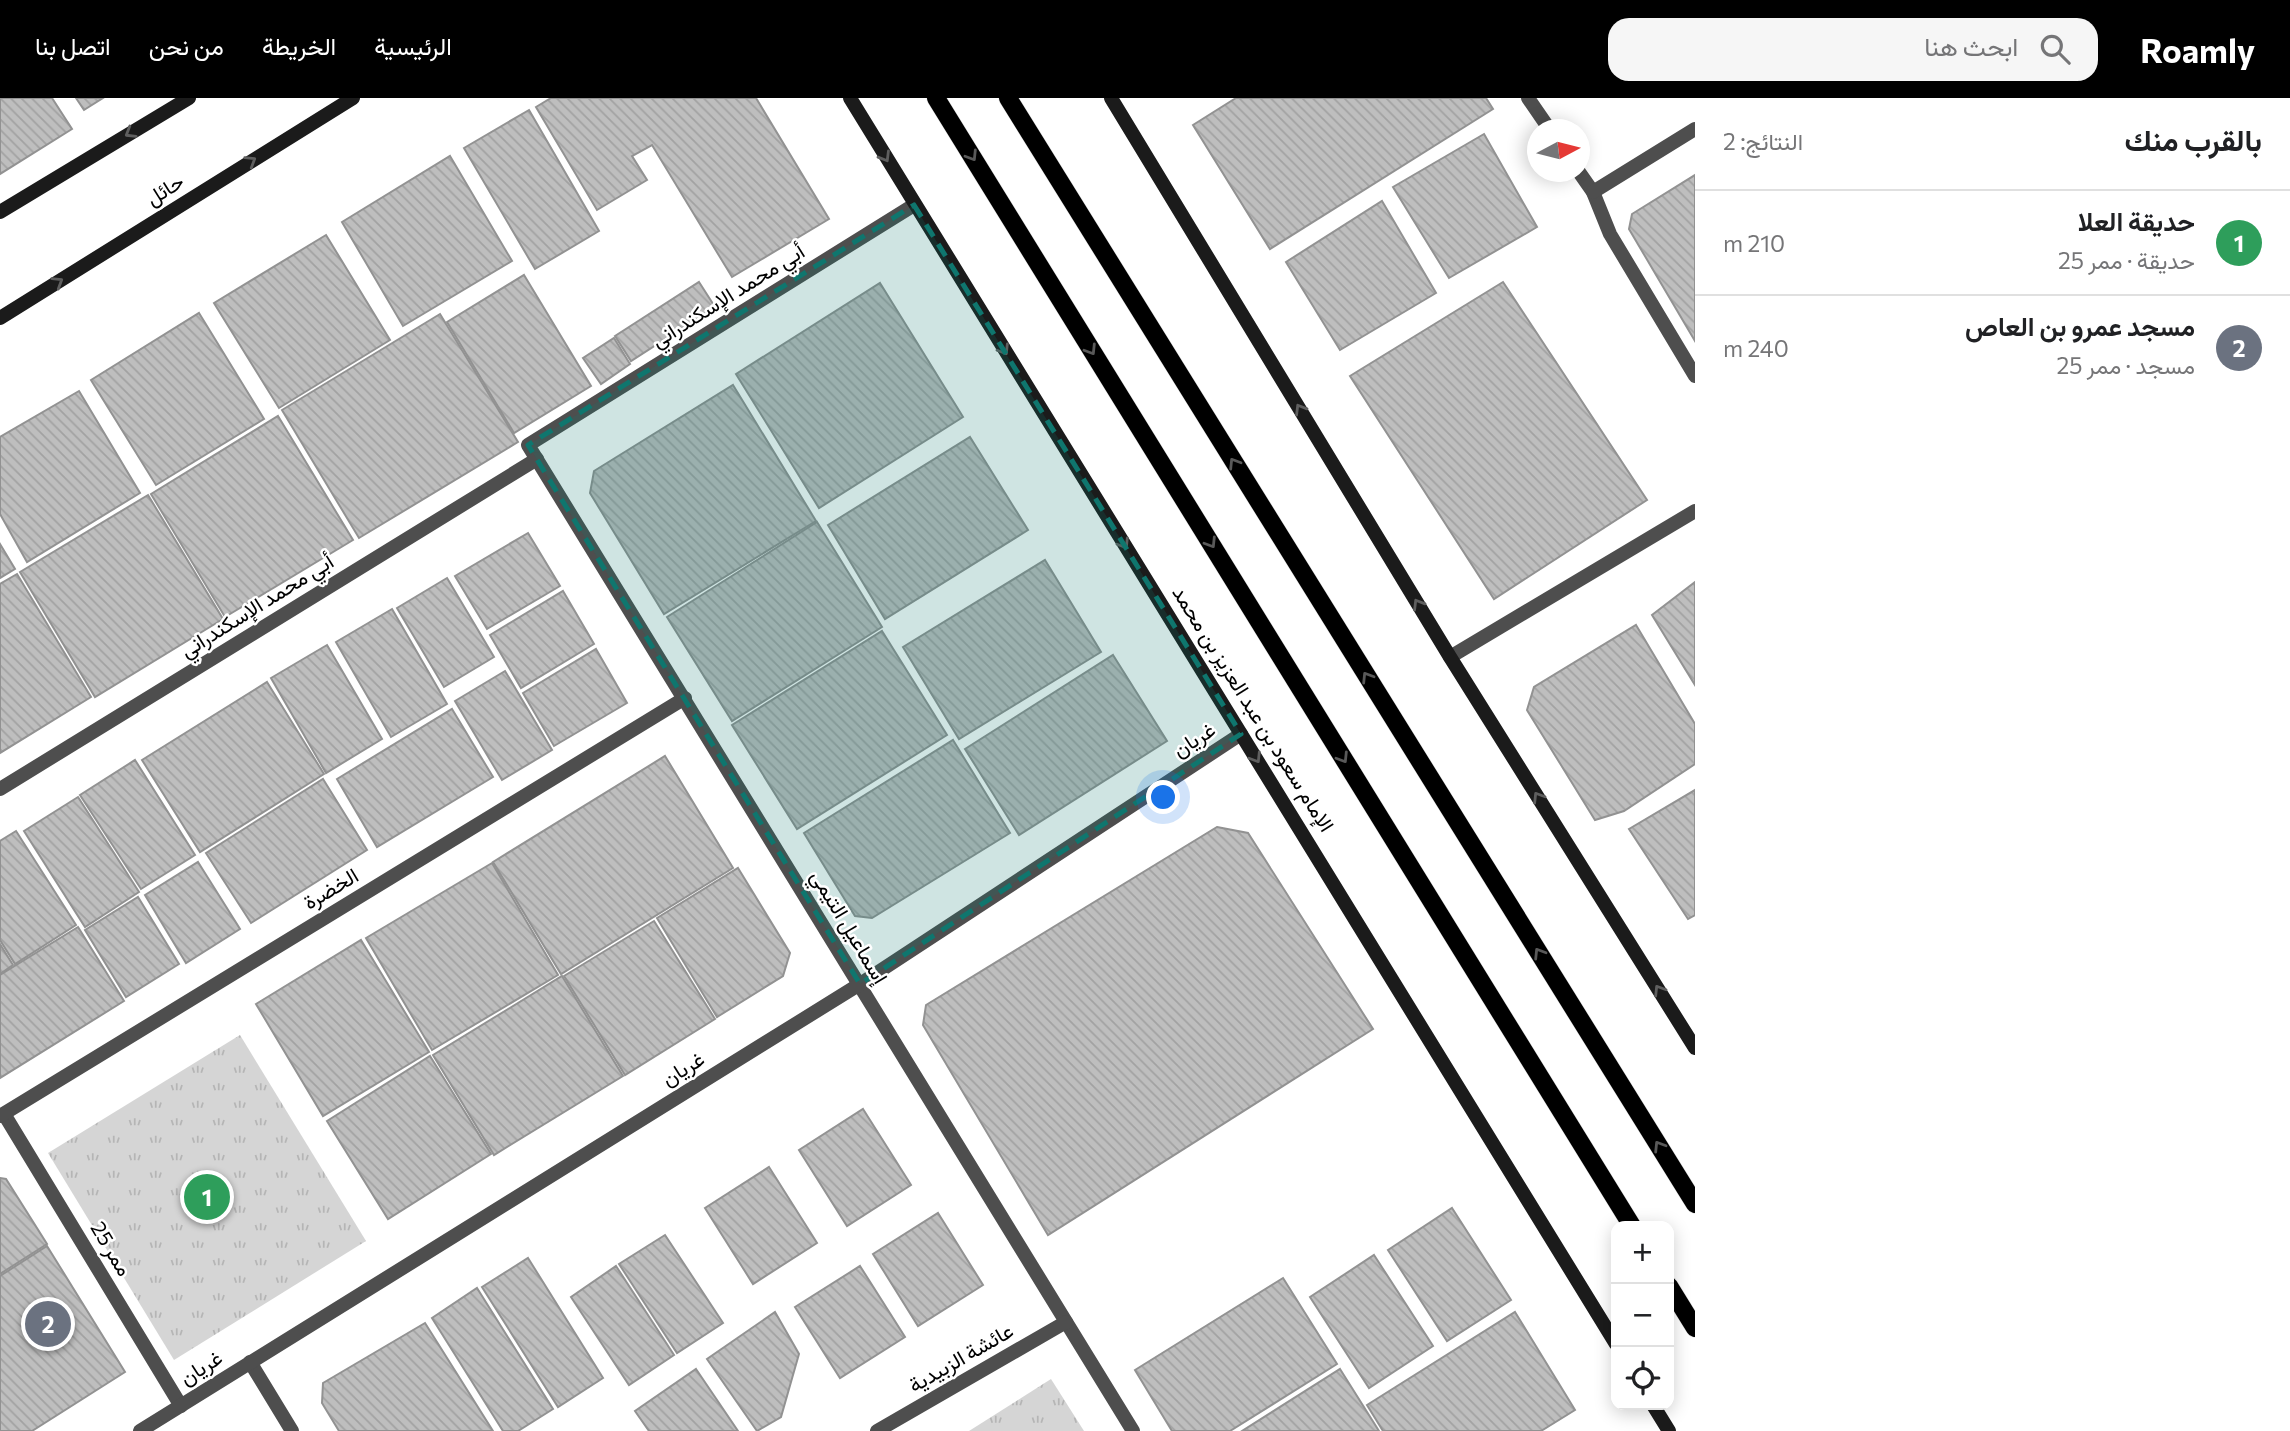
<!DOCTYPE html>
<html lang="ar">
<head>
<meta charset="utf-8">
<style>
  body { margin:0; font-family:Commissioner,Vazirmatn,sans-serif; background:#f6f6f6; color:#202124; direction:rtl }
  .controls { position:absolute; right:21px; bottom:21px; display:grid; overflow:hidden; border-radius:14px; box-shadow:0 4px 18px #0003 }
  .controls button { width:63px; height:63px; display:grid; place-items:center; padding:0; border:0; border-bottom:2px solid #e0e0e0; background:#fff; color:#202124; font:35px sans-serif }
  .compass { position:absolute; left:1527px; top:21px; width:63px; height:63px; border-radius:50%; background:#fff; box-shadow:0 4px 18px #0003; rotate:83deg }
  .you { position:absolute; left:1164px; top:700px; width:24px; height:24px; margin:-18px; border:5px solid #fff; border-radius:50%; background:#1a73e8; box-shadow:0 0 0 10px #1a73e833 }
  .badge { display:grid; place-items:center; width:46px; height:46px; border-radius:50%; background:#000; color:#fff; font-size:23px; font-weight:700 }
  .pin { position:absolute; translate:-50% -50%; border:4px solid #fff; box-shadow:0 2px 7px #0006 }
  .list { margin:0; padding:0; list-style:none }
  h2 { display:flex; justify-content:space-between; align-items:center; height:91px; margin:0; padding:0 28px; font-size:30px }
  h2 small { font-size:23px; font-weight:400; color:#757577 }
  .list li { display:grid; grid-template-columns:46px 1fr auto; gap:21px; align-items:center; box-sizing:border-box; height:105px; padding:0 28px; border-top:2px solid #e0e0e0 }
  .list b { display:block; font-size:26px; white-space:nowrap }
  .list p { margin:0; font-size:23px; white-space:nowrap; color:#757577 }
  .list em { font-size:23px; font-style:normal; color:#757577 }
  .icon { flex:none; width:38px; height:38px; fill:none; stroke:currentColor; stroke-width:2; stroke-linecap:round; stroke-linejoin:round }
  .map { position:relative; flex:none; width:1695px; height:1333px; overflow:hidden; direction:ltr }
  header { display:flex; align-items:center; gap:42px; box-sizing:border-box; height:98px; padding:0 35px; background:#000; color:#fff }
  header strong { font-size:33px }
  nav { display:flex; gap:38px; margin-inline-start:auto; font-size:24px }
  .search { width:490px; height:63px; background:#f6f6f6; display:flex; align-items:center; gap:18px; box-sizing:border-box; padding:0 24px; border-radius:21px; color:#757577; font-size:26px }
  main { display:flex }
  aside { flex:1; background:#fff }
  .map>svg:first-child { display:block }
  .park { fill:url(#park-tufts) }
  .building { fill:url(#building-back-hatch); stroke:#929292; stroke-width:2 }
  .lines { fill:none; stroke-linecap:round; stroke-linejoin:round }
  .primary-casing { stroke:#dbdbdb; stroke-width:19 }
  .street { stroke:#4e4e4e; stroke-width:14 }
  .secondary { stroke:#1b1b1b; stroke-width:14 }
  .primary { stroke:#000; stroke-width:18 }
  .oneway { stroke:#5f5f5f }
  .oneway2 { stroke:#595959 }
  .marked { fill:#0f766e; fill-opacity:0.2; stroke:#0f766e; stroke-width:5; stroke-dasharray:14 9; stroke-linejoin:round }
  .labels { text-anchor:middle; stroke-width:5; stroke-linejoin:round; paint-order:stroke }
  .street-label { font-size:21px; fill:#000; stroke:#fff }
</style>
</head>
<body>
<header>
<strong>Roamly</strong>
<div class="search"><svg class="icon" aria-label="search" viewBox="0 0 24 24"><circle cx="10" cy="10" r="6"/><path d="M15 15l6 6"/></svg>ابحث هنا</div>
<nav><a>الرئيسية</a><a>الخريطة</a><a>من نحن</a><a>اتصل بنا</a></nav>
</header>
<main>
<aside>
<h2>بالقرب منك<small>النتائج: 2</small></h2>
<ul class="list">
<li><span class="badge" style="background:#2e9e5b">1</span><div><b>حديقة العلا</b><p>حديقة · ممر 25</p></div><em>210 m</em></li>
<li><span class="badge" style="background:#6b7280">2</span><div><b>مسجد عمرو بن العاص</b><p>مسجد · ممر 25</p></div><em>240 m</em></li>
</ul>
</aside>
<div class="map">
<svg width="1695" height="1333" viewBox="0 0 1695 1333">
  <defs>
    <pattern id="park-tufts" width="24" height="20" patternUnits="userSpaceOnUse" patternTransform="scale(1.75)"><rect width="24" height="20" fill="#d5d5d5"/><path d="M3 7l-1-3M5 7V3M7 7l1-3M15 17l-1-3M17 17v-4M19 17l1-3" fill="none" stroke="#b5b5b5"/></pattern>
    <pattern id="building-back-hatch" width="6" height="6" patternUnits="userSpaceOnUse" patternTransform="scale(1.75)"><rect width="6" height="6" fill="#bebebe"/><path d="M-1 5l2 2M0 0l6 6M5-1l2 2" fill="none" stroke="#a2a2a2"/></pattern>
  </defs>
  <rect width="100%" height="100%" fill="#fff"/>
  <g class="park">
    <polygon points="240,937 366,1143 174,1262 48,1055"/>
    <polygon points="1051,1281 1084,1333 969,1333"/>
  </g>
  <g class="building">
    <polygon points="0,0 52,0 72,31 0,76"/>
    <polygon points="76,0 103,0 84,12"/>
    <polygon points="551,0 756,0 829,121 732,179 652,47 632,58 647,82 597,112 536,9"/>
    <polygon points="1236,0 1486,0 1493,11 1270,151 1193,27"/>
    <polygon points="529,12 599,133 535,171 464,50"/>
    <polygon points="1484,36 1537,129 1449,180 1393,89"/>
    <polygon points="450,58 512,163 403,228 342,124"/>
    <polygon points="1695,77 1695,243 1629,131 1632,116"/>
    <polygon points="1382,103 1436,195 1340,252 1286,164"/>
    <polygon points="326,137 390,242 279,310 214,205"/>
    <polygon points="524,177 591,288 514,335 447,224"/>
    <polygon points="699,184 715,209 631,263 615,238"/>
    <polygon points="1503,184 1647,402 1494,501 1350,278"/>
    <polygon points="880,185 963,319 819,410 736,276"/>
    <polygon points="199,215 264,321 156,387 91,282"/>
    <polygon points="440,216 518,344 359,440 282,312"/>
    <polygon points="614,240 630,266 601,286 583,260"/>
    <polygon points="733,287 816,423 664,516 590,395 594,373"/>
    <polygon points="79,293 140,395 27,464 0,416 0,339"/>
    <polygon points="278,318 353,442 225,519 151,396"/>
    <polygon points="970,339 1028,432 885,521 828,427"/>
    <polygon points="148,397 223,521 95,599 20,474"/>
    <polygon points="817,424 882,529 732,623 667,519"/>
    <polygon points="528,435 560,488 487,531 455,478"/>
    <polygon points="0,446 15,471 0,480"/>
    <polygon points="1045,462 1101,554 959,641 903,549"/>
    <polygon points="17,476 91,599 0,655 0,486"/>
    <polygon points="447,480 494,559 444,589 397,510"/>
    <polygon points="1695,484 1695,587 1652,517"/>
    <polygon points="563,493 594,546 521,590 490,537"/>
    <polygon points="392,511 447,606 391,639 336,544"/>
    <polygon points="1636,527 1695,626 1695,666 1624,713 1595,722 1527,612 1534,589"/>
    <polygon points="882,533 947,637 797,731 732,627"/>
    <polygon points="327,547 382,641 326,675 271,580"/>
    <polygon points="596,551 627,605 554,648 523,595"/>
    <polygon points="1113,557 1167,643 1019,737 965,651"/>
    <polygon points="505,573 552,652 502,682 455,603"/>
    <polygon points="267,584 324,676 200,754 142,662"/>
    <polygon points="452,611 493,679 377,749 337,681"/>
    <polygon points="953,642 1010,735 872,820 855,818 804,735"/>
    <polygon points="665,658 733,770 561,876 493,764"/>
    <polygon points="135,662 195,757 141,791 80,697"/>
    <polygon points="323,681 367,752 251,825 206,755"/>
    <polygon points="1695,692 1695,817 1688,821 1629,731"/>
    <polygon points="78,699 139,794 85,829 24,733"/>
    <polygon points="1217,729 1248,735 1373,931 1048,1137 923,927 926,907"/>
    <polygon points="16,733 76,827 15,866 0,842 0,743"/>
    <polygon points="198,764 240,831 186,865 145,797"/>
    <polygon points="492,765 558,877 432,952 366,840"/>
    <polygon points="738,770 790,855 783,878 717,919 657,820"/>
    <polygon points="138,799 179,866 126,899 85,832"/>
    <polygon points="654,823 715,921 625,977 564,878"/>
    <polygon points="78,829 124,903 0,980 0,877"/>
    <polygon points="361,842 429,954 323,1018 256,906"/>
    <polygon points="0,846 13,867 0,876"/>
    <polygon points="562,878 623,978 494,1057 433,957"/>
    <polygon points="430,958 491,1056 388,1121 327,1023"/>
    <polygon points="863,1011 911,1087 847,1128 799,1052"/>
    <polygon points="769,1069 817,1145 753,1186 705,1110"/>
    <polygon points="0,1080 6,1081 47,1146 0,1176"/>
    <polygon points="1452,1110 1511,1202 1447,1243 1388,1152"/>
    <polygon points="938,1115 983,1187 918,1228 873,1156"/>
    <polygon points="665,1137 723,1225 677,1255 619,1166"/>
    <polygon points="47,1148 125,1274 32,1333 0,1333 0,1178"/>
    <polygon points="1374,1157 1433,1248 1369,1290 1310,1199"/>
    <polygon points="528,1160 603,1280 558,1309 482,1189"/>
    <polygon points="616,1168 674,1257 629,1287 571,1199"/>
    <polygon points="860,1168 905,1239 840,1280 795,1209"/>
    <polygon points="1283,1180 1337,1266 1230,1333 1172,1333 1135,1272"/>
    <polygon points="477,1190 553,1311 518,1333 503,1333 432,1220"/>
    <polygon points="775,1214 799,1256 781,1319 757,1333 707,1261"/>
    <polygon points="1515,1214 1575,1312 1541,1333 1383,1333 1367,1307"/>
    <polygon points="425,1225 493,1333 339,1333 322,1305 323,1285"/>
    <polygon points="696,1271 738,1333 649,1333 635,1313"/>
    <polygon points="1340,1271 1379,1333 1242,1333"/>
  </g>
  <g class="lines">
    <g class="primary-casing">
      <g id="primary">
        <polyline points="936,0 1632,1128"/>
        <polyline points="1008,0 1695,1106"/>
        <polyline points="1669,1188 1695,1230"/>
      </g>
    </g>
    <g class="street">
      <polyline points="1528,0 1550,32"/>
      <polyline points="1579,74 1593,94 1610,136 1695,278"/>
      <polyline points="1593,94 1695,31"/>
      <polyline points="914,107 528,347 1133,1333"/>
      <polyline points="1450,559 1695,413"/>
      <polyline points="0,691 537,361"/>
      <polyline points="4,1016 181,1308"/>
      <polyline points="0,1018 685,600"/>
      <polyline points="250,1264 292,1333"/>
      <polyline points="140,1333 860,886 1241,636"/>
      <polyline points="877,1333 1066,1224"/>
    </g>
    <g class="secondary">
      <polyline points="850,0 1616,1246"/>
      <polyline points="1111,0 1450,559 1695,950"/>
      <polyline points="0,114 189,0"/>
      <polyline points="0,220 353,0"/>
      <polyline points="1653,1307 1669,1333"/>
    </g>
    <use href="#primary" class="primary"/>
  </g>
  <defs><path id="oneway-chevron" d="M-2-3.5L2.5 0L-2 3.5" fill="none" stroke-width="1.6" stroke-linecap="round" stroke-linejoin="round" transform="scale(1.75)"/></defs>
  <g class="oneway">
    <use href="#oneway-chevron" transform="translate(130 35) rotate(149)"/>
    <use href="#oneway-chevron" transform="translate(885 59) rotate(59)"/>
    <use href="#oneway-chevron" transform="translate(251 63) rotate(-32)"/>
    <use href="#oneway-chevron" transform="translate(58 184) rotate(-32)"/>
    <use href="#oneway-chevron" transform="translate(1004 252) rotate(58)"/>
    <use href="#oneway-chevron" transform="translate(1300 311) rotate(-121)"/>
    <use href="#oneway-chevron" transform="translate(1124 446) rotate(58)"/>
    <use href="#oneway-chevron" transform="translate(1418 506) rotate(-121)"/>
    <use href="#oneway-chevron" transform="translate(1256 660) rotate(58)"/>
    <use href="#oneway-chevron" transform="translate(1538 699) rotate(-122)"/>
    <use href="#oneway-chevron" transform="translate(1659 892) rotate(-122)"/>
  </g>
  <g class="oneway2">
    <use href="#oneway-chevron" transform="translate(972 58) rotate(58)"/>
    <use href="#oneway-chevron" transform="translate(1091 252) rotate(58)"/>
    <use href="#oneway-chevron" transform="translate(1234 365) rotate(-122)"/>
    <use href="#oneway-chevron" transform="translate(1211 445) rotate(58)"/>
    <use href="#oneway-chevron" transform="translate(1367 579) rotate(-122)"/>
    <use href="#oneway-chevron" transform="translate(1343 660) rotate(58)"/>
    <use href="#oneway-chevron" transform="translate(1539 855) rotate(-122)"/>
    <use href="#oneway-chevron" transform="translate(1659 1048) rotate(-122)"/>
  </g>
  <path class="marked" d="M 914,107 L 1241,636 L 860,886 L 528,347 Z"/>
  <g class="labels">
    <g class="street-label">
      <text transform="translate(165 92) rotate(-32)" y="7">حائل</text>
      <text transform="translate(728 198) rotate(-32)" y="7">أبي محمد الإسكندراني</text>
      <text transform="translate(257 508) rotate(-32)" y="7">أبي محمد الإسكندراني</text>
      <text transform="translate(1253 611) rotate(58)" y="7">الإمام سعود بن عبد العزيز بن محمد</text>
      <text transform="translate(1194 642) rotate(-33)" y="7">غريان</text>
      <text transform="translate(331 791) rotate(-31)" y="7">الخضرة</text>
      <text transform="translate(849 829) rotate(59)" y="7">إسماعيل التيمي</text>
      <text transform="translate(683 971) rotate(-32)" y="7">غريان</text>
      <text transform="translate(111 1151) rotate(59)" y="7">ممر 25</text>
      <text transform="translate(961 1260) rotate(-30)" y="7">عائشة الزبيدية</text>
      <text transform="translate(201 1270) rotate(-33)" y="7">غريان</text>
    </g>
  </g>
</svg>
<div class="controls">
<button>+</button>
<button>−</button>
<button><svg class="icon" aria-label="locate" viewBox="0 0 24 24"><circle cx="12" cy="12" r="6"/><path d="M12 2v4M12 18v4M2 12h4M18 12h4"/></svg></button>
</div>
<svg class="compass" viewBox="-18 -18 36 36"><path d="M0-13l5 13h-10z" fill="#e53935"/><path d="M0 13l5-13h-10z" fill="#757577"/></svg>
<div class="you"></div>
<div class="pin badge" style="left:207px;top:1099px;background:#2e9e5b">1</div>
<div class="pin badge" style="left:48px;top:1226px;background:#6b7280">2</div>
</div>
</main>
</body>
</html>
